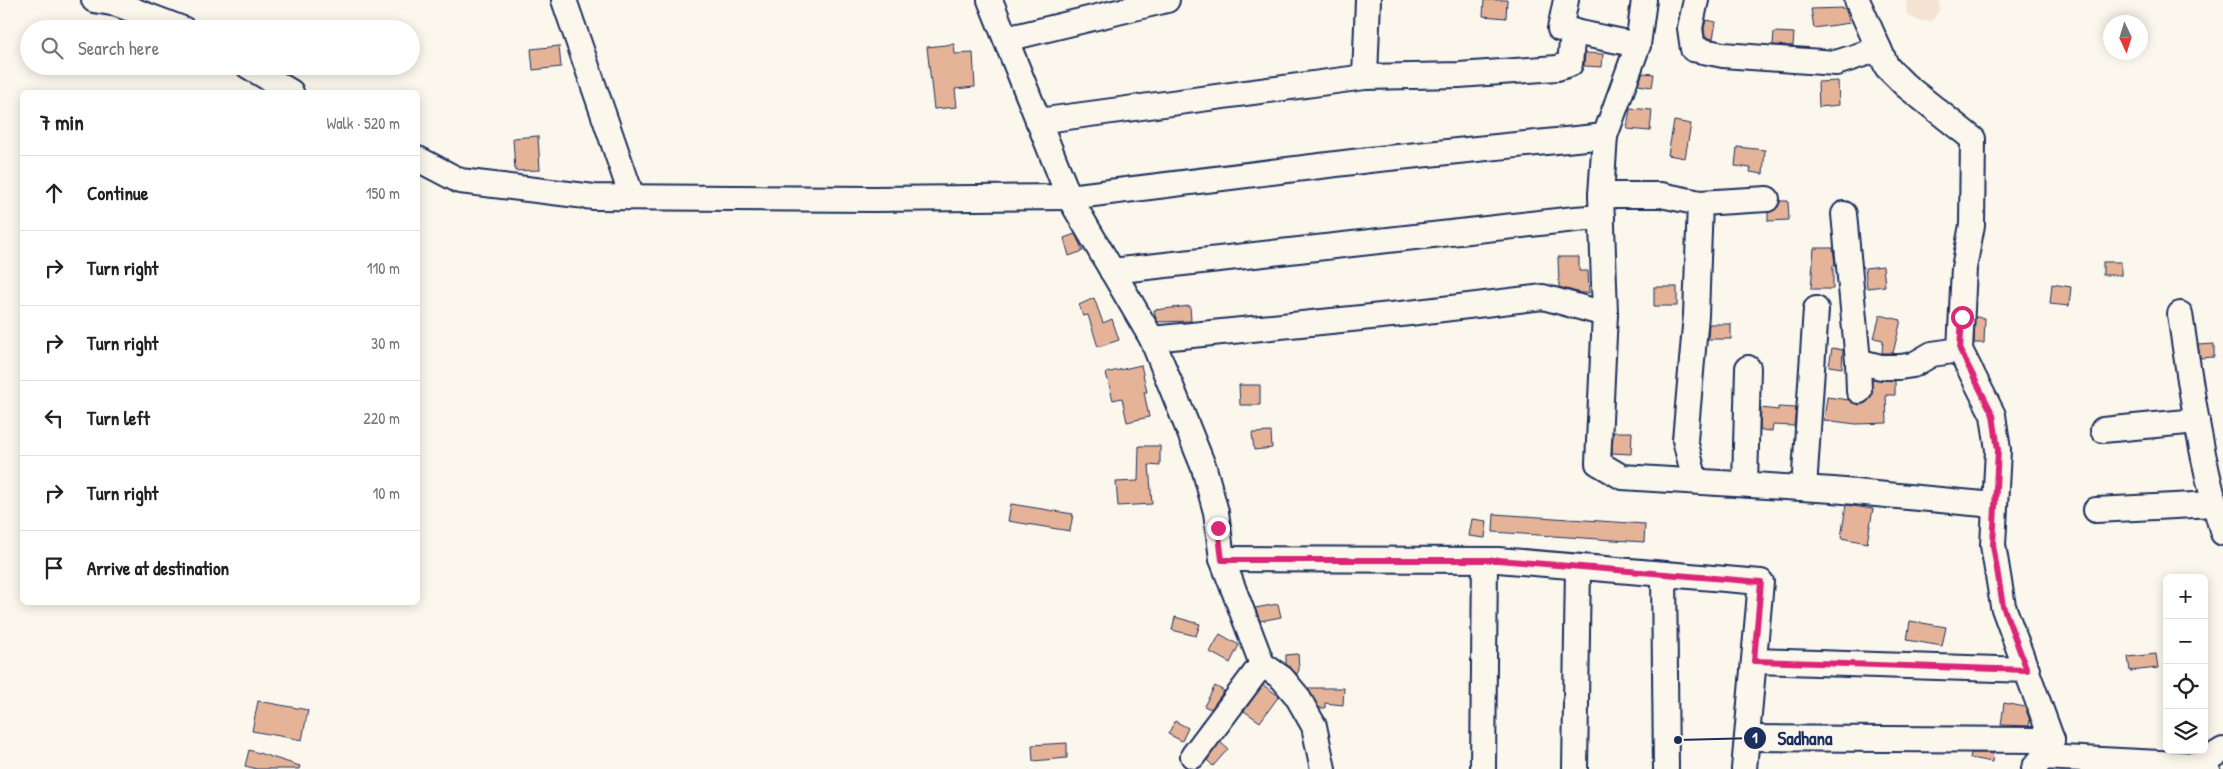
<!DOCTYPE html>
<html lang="en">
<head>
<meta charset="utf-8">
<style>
  body { margin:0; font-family:"Patrick Hand",sans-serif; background:#f6f6f6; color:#222 }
  .controls { position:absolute; right:15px; bottom:15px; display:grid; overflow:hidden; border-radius:8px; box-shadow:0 2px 12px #0003 }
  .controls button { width:45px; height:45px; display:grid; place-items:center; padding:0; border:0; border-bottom:1px solid #e0e0e0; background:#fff; color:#222; font:25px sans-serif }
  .compass { position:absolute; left:2103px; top:15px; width:45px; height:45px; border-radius:50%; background:#fff; box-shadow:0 2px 12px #0003; rotate:176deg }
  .stop { position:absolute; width:15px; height:15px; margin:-11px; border:4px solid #db2777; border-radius:50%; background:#fff }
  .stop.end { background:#db2777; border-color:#fff; box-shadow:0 1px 5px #0008 }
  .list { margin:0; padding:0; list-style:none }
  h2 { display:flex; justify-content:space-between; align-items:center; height:65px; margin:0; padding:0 20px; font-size:21px }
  h2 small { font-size:16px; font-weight:400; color:#767676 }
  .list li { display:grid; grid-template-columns:32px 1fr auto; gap:15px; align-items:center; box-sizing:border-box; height:75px; padding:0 20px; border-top:1px solid #e0e0e0 }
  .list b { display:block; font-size:19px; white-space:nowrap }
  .list em { font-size:16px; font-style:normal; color:#767676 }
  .icon { flex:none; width:28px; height:28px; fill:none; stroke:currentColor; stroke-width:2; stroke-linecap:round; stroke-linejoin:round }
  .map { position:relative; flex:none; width:2223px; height:769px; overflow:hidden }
  .search { position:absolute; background:#fff; box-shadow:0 2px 12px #0003; left:20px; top:20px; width:400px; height:55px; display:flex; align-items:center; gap:12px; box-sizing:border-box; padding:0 18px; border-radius:28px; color:#767676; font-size:19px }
  .panel { position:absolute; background:#fff; box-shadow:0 2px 12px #0003; left:20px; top:90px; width:400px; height:515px; border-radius:8px }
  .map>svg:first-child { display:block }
  .built { fill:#f4e3d3 }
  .building { fill:#e5b398; stroke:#1b2f5e }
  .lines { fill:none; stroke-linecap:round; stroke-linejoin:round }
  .minor-casing { stroke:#1b2f5e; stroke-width:28 }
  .minor { stroke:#fbf7ec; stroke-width:24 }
  .route { stroke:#db2777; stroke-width:6 }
  .leader { fill:none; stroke:#1b2f5e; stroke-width:2 }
  .callout-dot { fill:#1b2f5e; stroke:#fbf7ec; stroke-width:2 }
  .mark-label { font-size:15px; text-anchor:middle; font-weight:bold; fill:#fff }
  .callout-label { font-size:19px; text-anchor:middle; font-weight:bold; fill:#1b2f5e; stroke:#fbf7ec; stroke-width:4; stroke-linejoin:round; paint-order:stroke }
</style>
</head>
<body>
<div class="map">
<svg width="2223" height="769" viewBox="0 0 2223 769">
  <rect width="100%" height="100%" fill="#fbf7ec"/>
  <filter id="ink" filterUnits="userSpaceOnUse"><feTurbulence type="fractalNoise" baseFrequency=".02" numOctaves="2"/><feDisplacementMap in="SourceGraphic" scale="10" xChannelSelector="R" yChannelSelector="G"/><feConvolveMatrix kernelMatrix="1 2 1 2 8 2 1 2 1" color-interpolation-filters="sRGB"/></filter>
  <g filter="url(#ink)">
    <polygon class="built" points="1906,0 1939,0 1940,9 1932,21 1919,21 1907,15"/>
    <g class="building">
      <polygon points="1484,0 1507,0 1506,18 1483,16"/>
      <polygon points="1845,8 1850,23 1814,28 1811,9"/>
      <polygon points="1706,20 1716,22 1713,39 1705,37 1704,28"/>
      <polygon points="1774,32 1794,33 1793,46 1773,45"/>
      <polygon points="954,44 955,54 973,53 975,87 955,89 957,107 934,109 927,47"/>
      <polygon points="559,46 561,67 533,70 531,49"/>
      <polygon points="1585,53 1603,54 1602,67 1584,66"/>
      <polygon points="1643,73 1654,74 1652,87 1638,85"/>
      <polygon points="1838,81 1839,105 1819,107 1818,82"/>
      <polygon points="1630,108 1652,110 1650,131 1627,129"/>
      <polygon points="1674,121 1691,124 1685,158 1668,155"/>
      <polygon points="538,136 540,170 515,171 513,138"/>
      <polygon points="1737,147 1765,150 1763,174 1750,172 1751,168 1735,166"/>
      <polygon points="1780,201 1788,201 1789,220 1768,221 1768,213 1775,210"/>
      <polygon points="1075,234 1083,251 1069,256 1064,238"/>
      <polygon points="1814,248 1833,248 1835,265 1833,265 1833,289 1811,289"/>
      <polygon points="1558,257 1579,257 1579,271 1588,271 1589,293 1581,293 1559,287"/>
      <rect x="2103" y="262" width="18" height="13"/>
      <polygon points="1883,266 1885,286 1867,288 1865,268"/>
      <polygon points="2052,284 2071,287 2069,306 2050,304"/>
      <rect x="1654" y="287" width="23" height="19"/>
      <polygon points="1094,298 1103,323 1112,319 1119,340 1098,347 1088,315 1083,316 1079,305"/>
      <polygon points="1190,306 1191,321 1158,322 1155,316 1154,310"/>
      <polygon points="1880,315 1901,320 1893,353 1882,353 1883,340 1874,338"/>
      <polygon points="1975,317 1985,318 1984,343 1974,343"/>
      <polygon points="1709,324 1731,324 1731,339 1708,339"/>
      <polygon points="2214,344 2214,357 2200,358 2198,345"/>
      <polygon points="1832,348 1843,350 1842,368 1829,366"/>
      <polygon points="1141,365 1147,392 1144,392 1149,417 1127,422 1122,398 1113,400 1106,373"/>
      <polygon points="1872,379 1895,381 1895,395 1886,395 1887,423 1856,424 1824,420 1827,397 1849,400 1859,405 1866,403 1871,397"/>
      <polygon points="1239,385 1260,385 1260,405 1240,405"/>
      <polygon points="1778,407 1796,408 1794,426 1773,425 1772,431 1760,430 1761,408 1778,410"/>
      <polygon points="1271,432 1272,448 1254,450 1252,433"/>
      <polygon points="1613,432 1632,432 1631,454 1612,453"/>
      <polygon points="1139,446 1160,446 1160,466 1149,465 1152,504 1118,506 1116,482 1138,481"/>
      <polygon points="1011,504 1073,514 1070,531 1008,521"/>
      <polygon points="1846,505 1873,509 1867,543 1841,538"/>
      <polygon points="1494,514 1645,524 1644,542 1493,532"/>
      <polygon points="1472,519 1487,521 1485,538 1469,536"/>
      <polygon points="1278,604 1281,617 1260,621 1255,608"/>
      <polygon points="1175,617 1200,624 1196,636 1172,630"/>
      <polygon points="1910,621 1946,627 1942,646 1907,640"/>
      <polygon points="1220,634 1239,645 1230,663 1210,652"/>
      <polygon points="1298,654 1299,670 1297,674 1286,664 1286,655"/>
      <polygon points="2156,654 2158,668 2130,671 2128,657"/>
      <polygon points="1263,685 1279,696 1260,722 1244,711"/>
      <polygon points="1215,686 1224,691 1211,709 1204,706"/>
      <polygon points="1308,688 1344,688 1343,705 1325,703 1325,708 1319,708"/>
      <polygon points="258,701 308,710 302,740 252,731"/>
      <polygon points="2004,703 2025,707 2030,721 2029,726 2001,725"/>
      <polygon points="1175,721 1188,728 1182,741 1168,734"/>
      <polygon points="1220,742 1228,749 1213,766 1207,760"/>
      <polygon points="1067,743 1067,758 1033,761 1032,745"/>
      <polygon points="249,750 300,766 299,769 257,769 245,766"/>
      <polygon points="1971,753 1993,753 1992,762 1970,758"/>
    </g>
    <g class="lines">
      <g class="minor-casing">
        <g id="minor">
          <polyline points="94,0 117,4 183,29"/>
          <polyline points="564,0 632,197"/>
          <polyline points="990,0 1069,197 1152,339 1204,468 1216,512 1222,559 1262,664 1282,678 1297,696 1314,726 1323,769"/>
          <polyline points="1566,0 1560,29 1638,45"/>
          <polyline points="1644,0 1638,45 1605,136 1601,195 1605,314 1598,463 1622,477 1833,490 1994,505"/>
          <polyline points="1696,0 1690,28 1693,49 1723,55 1836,63 1879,49"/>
          <polyline points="1857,0 1887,67 1905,85 1973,139 1972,225 1964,268 1960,350 1993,415 1998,450 1993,545 2003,606 2052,740 2043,757"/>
          <polyline points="1006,39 1167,0"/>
          <polyline points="248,66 291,92"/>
          <polyline points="1365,77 1368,0"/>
          <polyline points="1038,121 1365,77 1459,75 1557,68 1570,64 1573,31"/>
          <polyline points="418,159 460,181 594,197 874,199 1069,197 1369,160 1605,136"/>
          <polyline points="1601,195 1661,195 1700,203"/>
          <polyline points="1844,214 1858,361"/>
          <polyline points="1112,271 1575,219 1602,217"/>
          <path d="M 2180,314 C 2191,388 2201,462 2223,533"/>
          <polyline points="1152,339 1401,314 1543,297 1605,314"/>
          <polyline points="1859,391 1858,361 1881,367 1900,367 1913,365 1932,354 1960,350"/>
          <polyline points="2103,430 2197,421"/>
          <polyline points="1695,481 1685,440 1696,315 1700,203 1767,199"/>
          <polyline points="1745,484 1748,368"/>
          <polyline points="1804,488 1816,309"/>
          <polyline points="2096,510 2214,504"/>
          <polyline points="1222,559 1498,560 1761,582 1744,769"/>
          <polyline points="1664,574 1666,769"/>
          <polyline points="1754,661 2027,670"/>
          <polyline points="1747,738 2052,740"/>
          <polyline points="1193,756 1262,664"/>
          <polyline points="2198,765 2223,750"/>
          <polyline points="2034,768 2043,757 2198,765 2208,769"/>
          <polyline points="1483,769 1485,561"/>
          <polyline points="1575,769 1578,567"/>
        </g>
      </g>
      <use href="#minor" class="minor"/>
    </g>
  </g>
  <g class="lines" filter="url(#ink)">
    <polyline class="route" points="1218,528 1222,560 1498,560 1761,582 1754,661 2027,670 2003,606 1993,545 1998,450 1993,415 1960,350 1962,317"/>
  </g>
  <path class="leader" d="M1678 740L1755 738"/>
  <g class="callout-dot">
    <circle cx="1678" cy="740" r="5"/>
    <circle cx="1755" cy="738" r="12"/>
  </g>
  <g class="mark-label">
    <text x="1755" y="743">1</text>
  </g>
  <g class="callout-label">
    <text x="1805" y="745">Sadhana</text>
  </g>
</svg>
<div class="controls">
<button>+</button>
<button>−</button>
<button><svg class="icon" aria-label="locate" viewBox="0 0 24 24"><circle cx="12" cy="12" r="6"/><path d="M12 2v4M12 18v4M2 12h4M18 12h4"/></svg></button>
<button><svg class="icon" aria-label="layers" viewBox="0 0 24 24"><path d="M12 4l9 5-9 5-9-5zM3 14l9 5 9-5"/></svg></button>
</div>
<svg class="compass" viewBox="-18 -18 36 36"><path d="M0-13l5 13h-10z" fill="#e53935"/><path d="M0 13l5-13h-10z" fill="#767676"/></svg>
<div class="stop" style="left:1962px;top:317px"></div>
<div class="stop end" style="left:1218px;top:528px"></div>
<div class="search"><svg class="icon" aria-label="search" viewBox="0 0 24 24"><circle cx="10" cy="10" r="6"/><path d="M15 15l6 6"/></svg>Search here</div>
<section class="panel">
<h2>7 min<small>Walk · 520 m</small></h2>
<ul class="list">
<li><svg class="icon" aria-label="ahead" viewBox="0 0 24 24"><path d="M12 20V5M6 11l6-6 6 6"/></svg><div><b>Continue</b></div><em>150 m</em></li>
<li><svg class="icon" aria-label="right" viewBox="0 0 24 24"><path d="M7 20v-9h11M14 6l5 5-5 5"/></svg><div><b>Turn right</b></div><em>110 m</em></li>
<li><svg class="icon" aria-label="right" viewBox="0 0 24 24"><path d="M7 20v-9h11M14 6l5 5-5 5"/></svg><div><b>Turn right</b></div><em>30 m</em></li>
<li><svg class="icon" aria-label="left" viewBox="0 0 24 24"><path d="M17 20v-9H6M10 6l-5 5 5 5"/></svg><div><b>Turn left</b></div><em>220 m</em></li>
<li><svg class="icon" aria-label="right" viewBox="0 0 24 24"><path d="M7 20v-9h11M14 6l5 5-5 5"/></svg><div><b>Turn right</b></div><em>10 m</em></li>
<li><svg class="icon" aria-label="arrive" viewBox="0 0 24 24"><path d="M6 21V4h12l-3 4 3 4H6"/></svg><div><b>Arrive at destination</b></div></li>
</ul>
</section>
</div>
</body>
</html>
